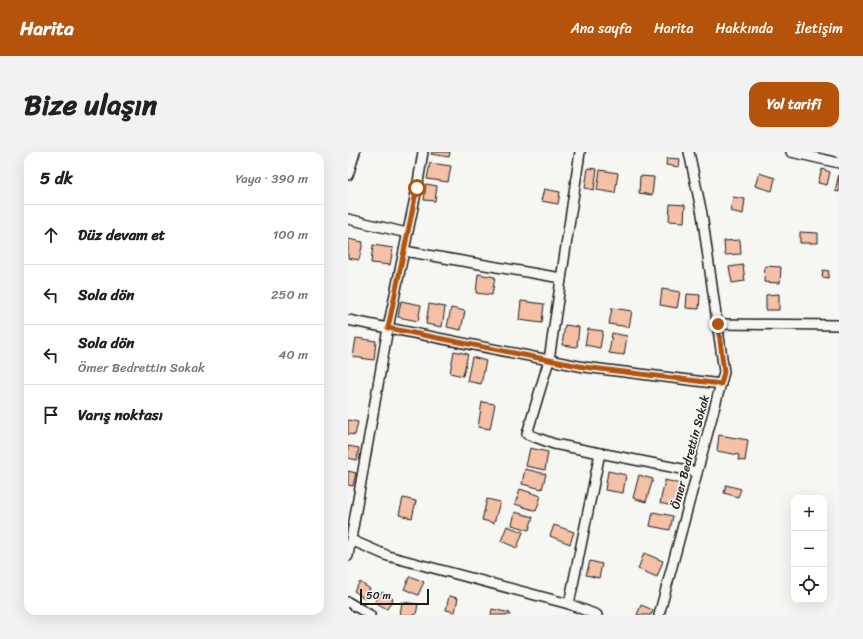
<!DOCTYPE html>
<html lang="tr">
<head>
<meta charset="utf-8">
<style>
  body { margin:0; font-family:Sriracha,sans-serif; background:#f2f2f2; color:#202124 }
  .controls { position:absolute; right:12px; bottom:12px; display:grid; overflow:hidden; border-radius:8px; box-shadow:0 4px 16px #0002 }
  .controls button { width:36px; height:36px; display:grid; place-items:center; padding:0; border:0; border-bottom:1px solid #e0e0e0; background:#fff; color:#202124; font:20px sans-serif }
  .scale { position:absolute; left:12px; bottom:10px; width:69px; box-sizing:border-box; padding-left:4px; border:2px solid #1c1c1c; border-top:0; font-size:11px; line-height:14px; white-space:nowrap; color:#1c1c1c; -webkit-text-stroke:3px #f6f6f2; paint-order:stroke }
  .stop { position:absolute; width:12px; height:12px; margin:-9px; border:3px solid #b45309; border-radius:50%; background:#fff }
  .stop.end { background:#b45309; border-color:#fff; box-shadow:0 1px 4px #0008 }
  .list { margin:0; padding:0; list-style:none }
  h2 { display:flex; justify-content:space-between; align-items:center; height:52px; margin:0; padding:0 16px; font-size:17px }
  h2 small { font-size:13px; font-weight:400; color:#757577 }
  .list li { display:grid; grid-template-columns:26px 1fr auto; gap:12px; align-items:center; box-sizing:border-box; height:60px; padding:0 16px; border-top:1px solid #e0e0e0 }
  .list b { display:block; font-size:15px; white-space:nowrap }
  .list p { margin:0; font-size:13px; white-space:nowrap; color:#757577 }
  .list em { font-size:13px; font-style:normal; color:#757577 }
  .icon { flex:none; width:22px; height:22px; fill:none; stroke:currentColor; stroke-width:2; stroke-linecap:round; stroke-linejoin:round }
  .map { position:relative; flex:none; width:491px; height:463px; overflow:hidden; border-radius:12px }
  header { display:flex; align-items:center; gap:24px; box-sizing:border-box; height:56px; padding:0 20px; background:#b45309; color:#fff }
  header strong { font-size:19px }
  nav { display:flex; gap:22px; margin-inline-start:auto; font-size:14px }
  .intro { display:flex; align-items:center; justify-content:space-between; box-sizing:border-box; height:96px; padding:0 24px }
  h1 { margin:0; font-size:28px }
  .button { padding:10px 18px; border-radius:12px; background:#b45309; color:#fff; font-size:14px; font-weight:700 }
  main { display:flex; gap:24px; padding:0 24px }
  aside { flex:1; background:#fff; border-radius:12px; box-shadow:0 4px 16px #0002 }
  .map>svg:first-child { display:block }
  .building { fill:#f4c0a6; stroke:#1c1c1c }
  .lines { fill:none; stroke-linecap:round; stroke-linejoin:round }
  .minor-casing { stroke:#1c1c1c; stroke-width:12 }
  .minor { stroke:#f6f6f2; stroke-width:9 }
  .route { stroke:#b45309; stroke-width:5 }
  .labels { text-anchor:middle; stroke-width:3.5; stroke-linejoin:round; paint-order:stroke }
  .street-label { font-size:12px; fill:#1c1c1c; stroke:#f6f6f2 }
</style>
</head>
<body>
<header>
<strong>Harita</strong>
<nav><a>Ana sayfa</a><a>Harita</a><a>Hakkında</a><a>İletişim</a></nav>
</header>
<div class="intro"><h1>Bize ulaşın</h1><a class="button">Yol tarifi</a></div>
<main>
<aside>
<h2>5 dk<small>Yaya · 390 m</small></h2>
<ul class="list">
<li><svg class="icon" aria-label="ahead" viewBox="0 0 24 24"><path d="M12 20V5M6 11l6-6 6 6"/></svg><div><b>Düz devam et</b></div><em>100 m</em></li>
<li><svg class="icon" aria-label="left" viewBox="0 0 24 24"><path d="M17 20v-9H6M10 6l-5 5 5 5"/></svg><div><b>Sola dön</b></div><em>250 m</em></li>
<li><svg class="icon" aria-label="left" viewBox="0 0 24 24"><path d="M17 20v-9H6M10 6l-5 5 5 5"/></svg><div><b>Sola dön</b><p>Ömer Bedrettin Sokak</p></div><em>40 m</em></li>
<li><svg class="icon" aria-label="arrive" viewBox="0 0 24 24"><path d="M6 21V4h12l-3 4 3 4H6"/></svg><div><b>Varış noktası</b></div></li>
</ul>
</aside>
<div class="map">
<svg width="491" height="463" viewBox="0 0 491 463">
  <rect width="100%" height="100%" fill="#f6f6f2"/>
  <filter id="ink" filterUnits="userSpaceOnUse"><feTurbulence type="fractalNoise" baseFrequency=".025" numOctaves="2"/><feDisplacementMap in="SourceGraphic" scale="8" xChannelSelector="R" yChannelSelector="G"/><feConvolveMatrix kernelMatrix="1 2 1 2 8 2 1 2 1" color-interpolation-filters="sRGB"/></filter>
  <g filter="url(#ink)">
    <g class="building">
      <polygon points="84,0 102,0 101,5 83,2"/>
      <polygon points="319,6 332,7 331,15 318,13"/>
      <polygon points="82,11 103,14 100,30 79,27"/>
      <polygon points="240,16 249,17 246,38 237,36"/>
      <polygon points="474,17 482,20 479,33 470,31"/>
      <polygon points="252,18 270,21 267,41 249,38"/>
      <polygon points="411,21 427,26 424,39 407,34"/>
      <polygon points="491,22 491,40 487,39"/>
      <polygon points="292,24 306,25 304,43 291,41"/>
      <polygon points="78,32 89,34 87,49 76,48"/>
      <polygon points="196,37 212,40 210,52 193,49"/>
      <polygon points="385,45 397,47 395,62 382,59"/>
      <polygon points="322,52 337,53 336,70 321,69"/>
      <polygon points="452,80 470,81 470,91 452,91"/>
      <polygon points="0,87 15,90 11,108 0,106"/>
      <polygon points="392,88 393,102 377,103 376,89"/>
      <polygon points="25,93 45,96 42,113 23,111"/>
      <polygon points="395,113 397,129 384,131 381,115"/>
      <polygon points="417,114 433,115 432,131 416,130"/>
      <polygon points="475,118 481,119 480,126 474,125"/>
      <polygon points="130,122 147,125 144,143 128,141"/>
      <polygon points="314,137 332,140 329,156 312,153"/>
      <polygon points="339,142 352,143 351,157 338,156"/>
      <polygon points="431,142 431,158 418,158 418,143"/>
      <polygon points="53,149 73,153 70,169 50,165"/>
      <polygon points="173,149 196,152 194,171 171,168"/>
      <polygon points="81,152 97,155 94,175 78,172"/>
      <polygon points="103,156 117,159 113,178 99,175"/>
      <polygon points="264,156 284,159 281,175 261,172"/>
      <polygon points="217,173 231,175 229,195 214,193"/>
      <polygon points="240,177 255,179 252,196 237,193"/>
      <polygon points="264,181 279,184 276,203 261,201"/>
      <polygon points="8,186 28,189 26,208 5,205"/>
      <polygon points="106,199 120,202 115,224 102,221"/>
      <polygon points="124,205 138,209 133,232 119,229"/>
      <polygon points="134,250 147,252 142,277 130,275"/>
      <polygon points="0,268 10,270 7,283 0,282"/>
      <polygon points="371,283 400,288 397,309 390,308 391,303 369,299"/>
      <polygon points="0,294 11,296 9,308 0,306"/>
      <polygon points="182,296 200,300 197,318 178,314"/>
      <polygon points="177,317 198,322 194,337 174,332"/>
      <polygon points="0,319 8,321 5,334 0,333"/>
      <polygon points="260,319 278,323 275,341 257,338"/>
      <polygon points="291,323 305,327 298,350 285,346"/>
      <polygon points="317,328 333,332 328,355 312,351"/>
      <polygon points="378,333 393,337 390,345 376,341"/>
      <polygon points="172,337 193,344 188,359 167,352"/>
      <polygon points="55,346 68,349 64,366 51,363"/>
      <polygon points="139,347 152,350 146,371 134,368"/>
      <polygon points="167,360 185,365 181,378 164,373"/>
      <polygon points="305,360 325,364 322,378 302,374"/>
      <polygon points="206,373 226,380 222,392 202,384"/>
      <polygon points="159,374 175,380 169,396 153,389"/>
      <polygon points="296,401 315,409 309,425 290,417"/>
      <polygon points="242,409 254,412 251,426 238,423"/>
      <polygon points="62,424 76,430 70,443 56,437"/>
      <polygon points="12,430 22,437 16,446 6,439"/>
      <polygon points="34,440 45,447 39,457 27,450"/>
      <polygon points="101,444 110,446 107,460 98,458"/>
      <polygon points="54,450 70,452 68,463 52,463"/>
      <polygon points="293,453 305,458 303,463 289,463"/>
      <polygon points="144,457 162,461 162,463 143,463"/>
    </g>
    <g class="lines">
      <g class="minor-casing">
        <g id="minor">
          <polyline points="232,0 201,208 179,282 206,292 349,320"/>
          <polyline points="443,0 491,11"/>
          <polyline points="0,23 7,0"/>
          <polyline points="0,67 59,81"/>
          <polyline points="56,99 213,126"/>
          <polyline points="0,168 236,215 373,232"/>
          <polyline points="369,172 491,173"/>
          <polyline points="3,388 40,404 221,452 249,463"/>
          <polyline points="0,404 40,176 69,36 75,0"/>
          <polyline points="0,450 22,463"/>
          <polyline points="221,452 252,301"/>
          <polyline points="311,463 376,220 354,62 341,0"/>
        </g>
      </g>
      <use href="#minor" class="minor"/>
    </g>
  </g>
  <g class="lines" filter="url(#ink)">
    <polyline class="route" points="69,36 40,176 236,215 373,232 376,220 370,172"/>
  </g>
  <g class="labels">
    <g class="street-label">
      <text transform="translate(342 300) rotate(-75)" y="4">Ömer Bedrettin Sokak</text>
    </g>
  </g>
</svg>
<div class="controls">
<button>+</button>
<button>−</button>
<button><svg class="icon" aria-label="locate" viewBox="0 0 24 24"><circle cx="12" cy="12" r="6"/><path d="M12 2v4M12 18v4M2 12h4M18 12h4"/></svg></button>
</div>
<div class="scale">50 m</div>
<div class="stop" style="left:69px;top:36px"></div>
<div class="stop end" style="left:370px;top:172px"></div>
</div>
</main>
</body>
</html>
